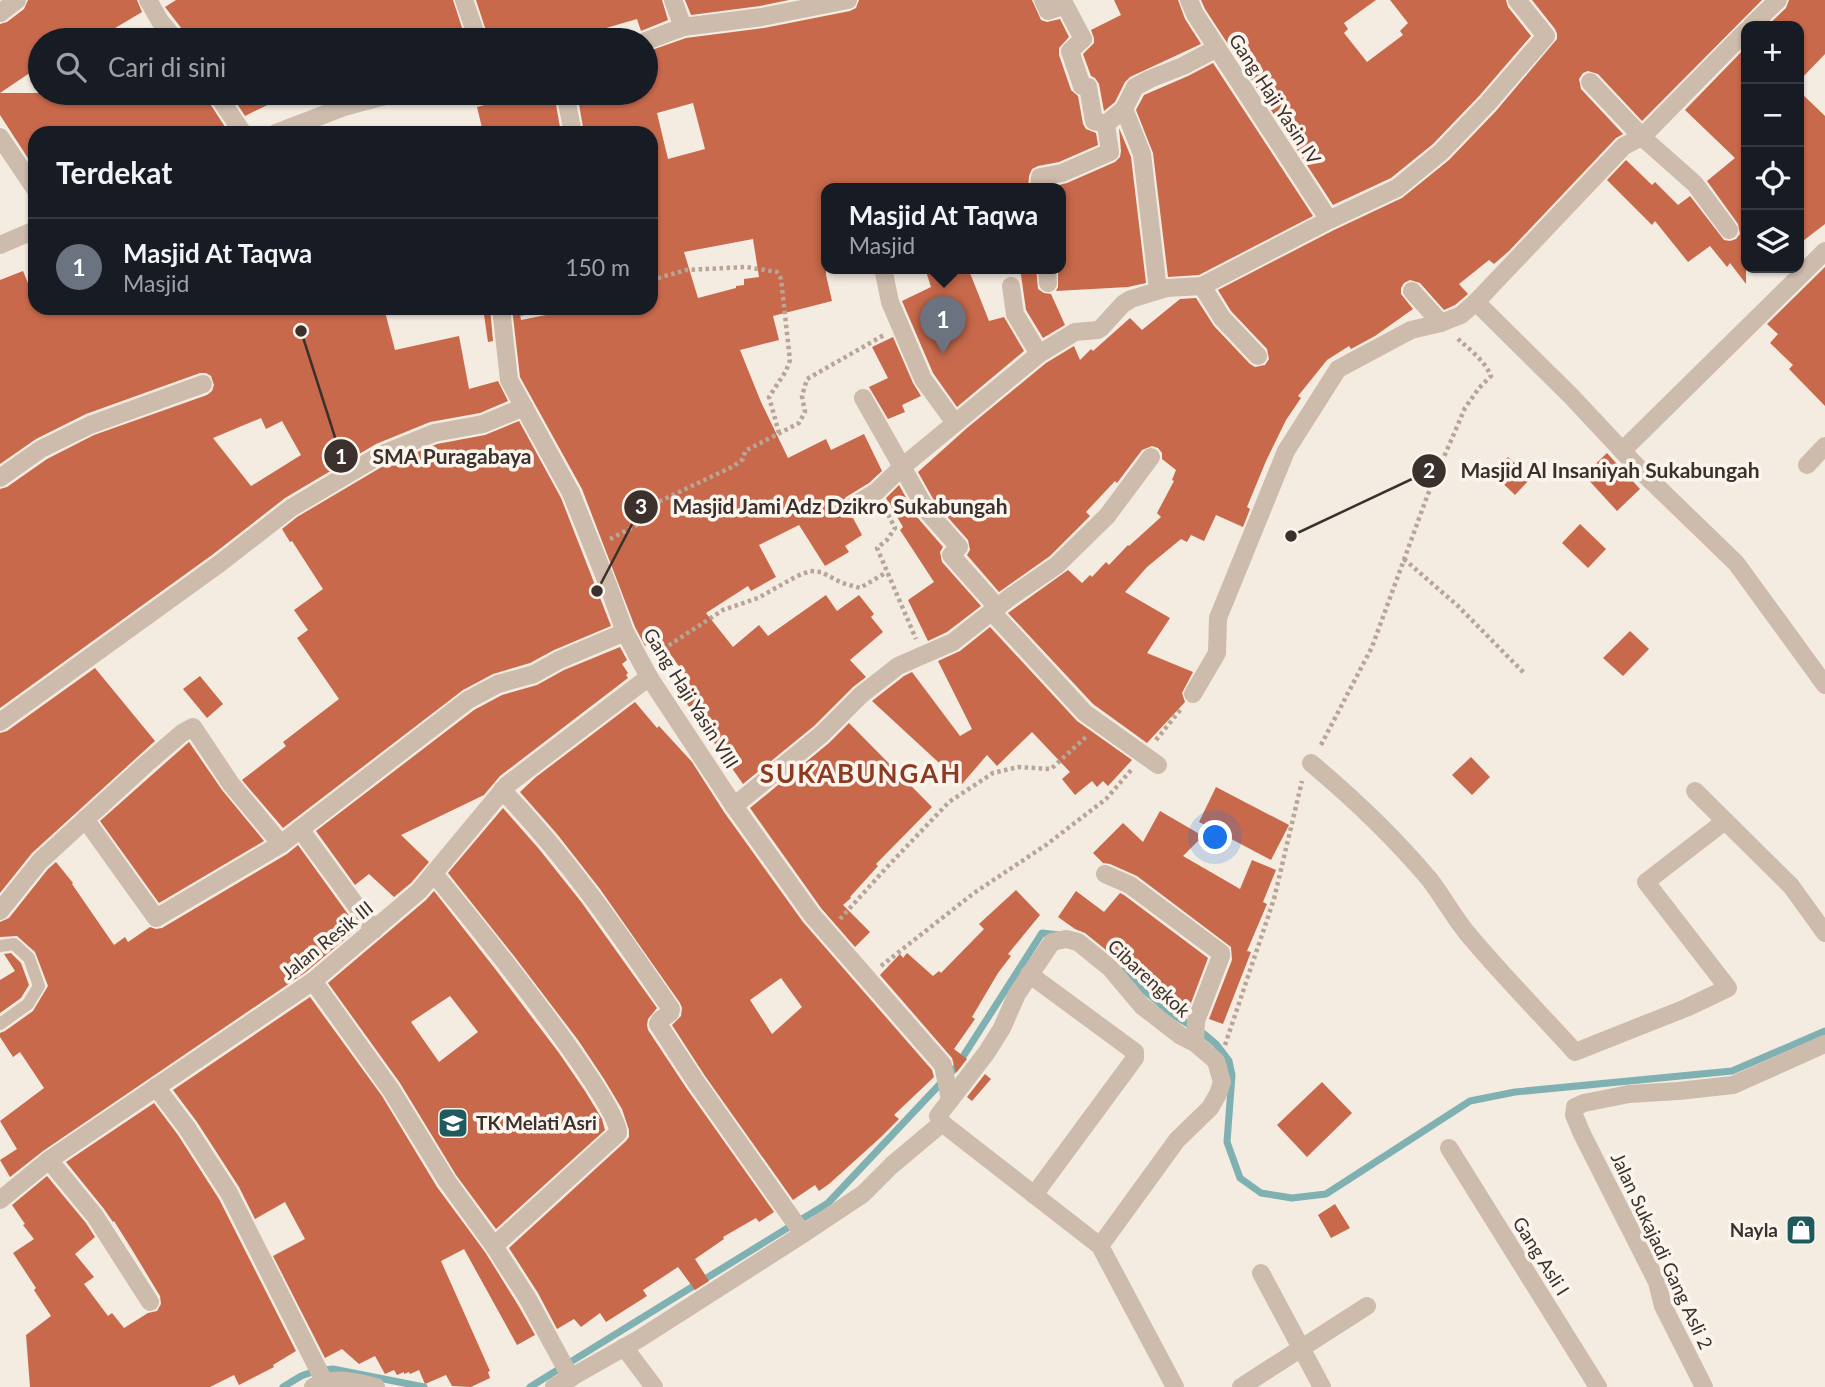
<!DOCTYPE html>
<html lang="id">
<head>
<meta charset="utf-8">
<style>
  body { margin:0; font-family:Lato,sans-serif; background:#20242c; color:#f1f3f6 }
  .controls { position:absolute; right:21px; top:21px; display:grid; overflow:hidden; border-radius:14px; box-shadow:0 2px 5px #0004 }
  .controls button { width:63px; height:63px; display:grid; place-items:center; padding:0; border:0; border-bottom:2px solid #363941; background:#171b24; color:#f1f3f6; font:35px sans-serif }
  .you { position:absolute; left:1216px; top:838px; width:24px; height:24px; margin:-18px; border:5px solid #fff; border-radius:50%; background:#1a73e8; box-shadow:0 0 0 10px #1a73e833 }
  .badge { display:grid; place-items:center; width:46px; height:46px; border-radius:50%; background:#92aeb2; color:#fff; font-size:23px; font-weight:700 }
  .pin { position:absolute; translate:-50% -58px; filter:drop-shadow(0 2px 4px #0008) }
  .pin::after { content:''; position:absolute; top:37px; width:24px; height:21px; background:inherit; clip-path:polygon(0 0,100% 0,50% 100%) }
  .popup { position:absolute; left:821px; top:183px; width:245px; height:91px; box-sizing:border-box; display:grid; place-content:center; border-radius:14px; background:#171b24; filter:drop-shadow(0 2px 5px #0005); font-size:23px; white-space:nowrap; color:#9ea1a6 }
  .popup b { font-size:26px; color:#f1f3f6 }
  .popup::after { content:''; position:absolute; left:50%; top:100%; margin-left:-14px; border:14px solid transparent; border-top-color:#171b24 }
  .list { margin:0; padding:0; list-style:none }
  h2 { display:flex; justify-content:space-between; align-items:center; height:91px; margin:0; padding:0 28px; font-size:30px }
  h2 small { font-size:23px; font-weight:400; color:#9ea1a6 }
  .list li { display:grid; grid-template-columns:46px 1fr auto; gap:21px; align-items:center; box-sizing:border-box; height:98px; padding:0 28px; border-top:2px solid #363941 }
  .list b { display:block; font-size:26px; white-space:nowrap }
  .list p { margin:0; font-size:23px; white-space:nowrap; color:#9ea1a6 }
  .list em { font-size:23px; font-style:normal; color:#9ea1a6 }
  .icon { flex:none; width:38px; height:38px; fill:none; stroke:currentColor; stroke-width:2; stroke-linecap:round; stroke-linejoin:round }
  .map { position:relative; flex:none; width:1825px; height:1387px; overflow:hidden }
  .search { position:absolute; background:#171b24; box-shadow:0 2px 5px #0004; left:28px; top:28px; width:630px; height:77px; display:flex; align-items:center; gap:18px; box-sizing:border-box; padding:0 24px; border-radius:38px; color:#9ea1a6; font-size:26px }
  .panel { position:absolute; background:#171b24; box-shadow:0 2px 5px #0004; left:28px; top:126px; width:630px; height:189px; border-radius:21px }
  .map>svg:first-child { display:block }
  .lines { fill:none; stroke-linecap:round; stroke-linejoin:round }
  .stream { stroke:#7fb0b2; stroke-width:7 }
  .building { fill:#c8694b; fill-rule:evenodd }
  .path { stroke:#b9a596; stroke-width:4.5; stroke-dasharray:3.5 3.5; stroke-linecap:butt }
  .lane { stroke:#cdbbac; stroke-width:12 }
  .street { stroke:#cdbbac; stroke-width:18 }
  .labels { text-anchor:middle; stroke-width:7; stroke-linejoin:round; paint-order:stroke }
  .street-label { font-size:19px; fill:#3b302b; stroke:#fbf5ee }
  .poi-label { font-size:19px; font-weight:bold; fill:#3b302b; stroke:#fbf5ee; text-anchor:start }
  .district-label { font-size:26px; font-weight:bold; letter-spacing:2px; fill:#8c3b22; stroke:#fbf5ee }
  .leader { fill:none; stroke:#3b302b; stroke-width:2.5 }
  .callout-dot { fill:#3b302b; stroke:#fbf5ee; stroke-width:2.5 }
  .mark-label { font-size:21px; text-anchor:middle; font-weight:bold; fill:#fff }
  .callout-label { font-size:21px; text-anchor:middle; font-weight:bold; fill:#3b302b; stroke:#fbf5ee; stroke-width:7; stroke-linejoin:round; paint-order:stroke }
</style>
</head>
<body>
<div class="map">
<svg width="1825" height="1387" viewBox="0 0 1825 1387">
  <rect width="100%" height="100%" fill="#f4ebe1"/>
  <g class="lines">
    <g class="stream">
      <polyline points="1122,971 1172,1014 1204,1034 1216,1044 1229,1061 1232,1075 1227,1142 1240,1178 1261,1193 1292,1198 1326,1194 1470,1101 1515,1092 1732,1071 1825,1031"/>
      <polyline points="283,1387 301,1376 315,1371 333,1369 424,1387"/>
      <polyline points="530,1387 828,1203 957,1066 1042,933 1059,935"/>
    </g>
  </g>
  <g class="building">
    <polygon points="28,0 137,0 142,12 95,40 40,40 40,66 0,93 205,93 207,99 229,133 35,133 35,169 0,115 0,24 7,22 24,9"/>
    <polygon points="176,0 453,0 466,40 187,40 185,33 165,7"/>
    <polygon points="476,0 662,0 668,20 641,31 637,19 589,33 591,40 489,40"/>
    <polygon points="685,0 789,0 760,6 691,15"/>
    <path d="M 859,0 L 1032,0 L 1041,20 L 1047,22 L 1060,19 L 1069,37 L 1059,48 L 1059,55 L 1071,90 L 1078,96 L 1083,124 L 1086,129 L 1096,133 L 1098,145 L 1059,162 L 1038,166 L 1032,169 L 1029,176 L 1028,188 L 826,188 L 826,275 L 832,301 L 773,316 L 779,340 L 740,350 L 761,402 L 788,458 L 826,439 L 831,450 L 864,434 L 882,471 L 869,483 L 846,497 L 842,502 L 842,512 L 847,517 L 853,518 L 862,535 L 845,546 L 849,552 L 825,566 L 799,525 L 759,545 L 776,577 L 751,591 L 748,586 L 706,613 L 733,647 L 759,625 L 768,636 L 826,595 L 837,611 L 859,595 L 874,614 L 871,617 L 883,632 L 850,660 L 866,677 L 853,687 L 814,726 L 743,784 L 678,691 L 690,682 L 658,637 L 645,646 L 635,627 L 582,489 L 520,377 L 512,308 L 519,308 L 521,320 L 581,308 L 651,308 L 651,133 L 584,133 L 577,93 L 646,93 L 646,52 L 686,38 L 764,28 L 850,11 L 856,8 ZM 693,103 L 705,149 L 668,159 L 657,113 ZM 753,239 L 759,277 L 744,279 L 744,285 L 736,286 L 736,288 L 698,298 L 684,252 Z"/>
    <polygon points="1114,0 1178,0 1185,19 1201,44 1130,77 1125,82 1115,102 1104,111 1099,84 1095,78 1091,76 1083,54 1094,43 1094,38 1091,30 1121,15"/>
    <polygon points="1201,0 1376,0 1344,23 1348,29 1344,33 1367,62 1403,35 1400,31 1408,23 1390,0 1506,0 1508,7 1531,36 1480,95 1433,144 1391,178 1333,205 1205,9"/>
    <polygon points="1532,0 1762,0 1642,121 1598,74 1588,71 1583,73 1579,79 1581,89 1623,134 1616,138 1509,251 1494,264 1489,260 1459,284 1468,294 1455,305 1444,310 1420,283 1410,280 1404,283 1401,288 1401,294 1413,309 1375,336 1351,349 1349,346 1327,360 1298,396 1301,398 1286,420 1266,461 1247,507 1250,509 1243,527 1216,515 1204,541 1191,535 1187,542 1181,539 1147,567 1125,592 1170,618 1147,653 1193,672 1182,693 1185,702 1147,743 1093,704 1008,613 1068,570 1082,583 1090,575 1092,577 1106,562 1109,565 1128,545 1129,546 1161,517 1157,513 1174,481 1172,480 1176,470 1162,459 1162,453 1158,448 1152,446 1142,450 1117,483 1115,481 1086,512 1090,516 1050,556 999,592 967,555 970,550 968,540 936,504 918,472 967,428 1046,363 1074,346 1080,360 1091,349 1093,351 1130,318 1142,330 1180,299 1196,298 1214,326 1250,364 1255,367 1265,365 1269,359 1267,349 1231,311 1218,290 1334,230 1402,198 1449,160 1496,111 1557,39 1557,34 1555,29"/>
    <polygon points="1789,0 1825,0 1825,54 1799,81 1799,26 1767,26 1786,8"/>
    <polygon points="1746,47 1746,284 1730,263 1727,267 1710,246 1688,262 1655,221 1652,225 1607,180 1626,160 1652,185 1655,182 1678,205 1690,196 1724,240 1730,241 1736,239 1740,234 1738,224 1707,181 1735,158 1685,110"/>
    <polygon points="1213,63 1313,216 1199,275 1168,277 1153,153 1136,110 1144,95 1188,76"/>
    <polygon points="1799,91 1825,116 1825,224 1799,244"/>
    <polygon points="230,93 292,93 245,116"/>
    <polygon points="507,93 554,93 561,133 500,133 499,130 483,132 477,107 508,99"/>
    <polygon points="1119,128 1131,157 1146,283 1128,287 1056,291 1058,287 1058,268 1060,268 1060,188 1051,187 1067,183 1115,162 1120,157 1121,151"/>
    <polygon points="1825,267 1825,406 1789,369 1793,365 1770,343 1778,334 1767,324"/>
    <polygon points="925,268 968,268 989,321 1004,317 1024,351 957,407 933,373 902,301 931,287"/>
    <polygon points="1020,268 1036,268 1038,289 1044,293 1051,294 1065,325 1043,338 1026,310"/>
    <path d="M 23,271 L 30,288 L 35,286 L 35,308 L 384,308 L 395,350 L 459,336 L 469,389 L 498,381 L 508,401 L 480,413 L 430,422 L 376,444 L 285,498 L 212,555 L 0,708 L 0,489 L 7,487 L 47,459 L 94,435 L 207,395 L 212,391 L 214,385 L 211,376 L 206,373 L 200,373 L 86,414 L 36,439 L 0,464 L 0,280 ZM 261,418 L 266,429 L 282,421 L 301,455 L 251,486 L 213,438 Z"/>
    <polygon points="483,308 490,308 493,341 488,342"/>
    <polygon points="893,337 913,383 921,396 902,405 905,412 888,419 869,387 888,378 872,347"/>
    <polygon points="519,421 561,498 611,626 554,650 530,663 493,674 463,690 283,828 242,780 286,746 283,742 339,699 297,638 308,630 294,610 323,589 292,541 290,542 282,529 297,517 385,465 437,444 485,435"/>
    <polygon points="1607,453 1640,489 1617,511 1584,475"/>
    <polygon points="1508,457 1531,478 1515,495 1492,473"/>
    <polygon points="899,485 917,517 943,547 940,552 942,562 981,606 947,632 928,641 908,600 934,582 900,530 903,527 886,498"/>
    <polygon points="1580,524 1606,549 1588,568 1562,543"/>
    <polygon points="990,627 1077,721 1132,760 1108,786 1103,781 1097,787 1092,781 1075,795 1062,779 1070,772 1032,732 997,766 987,755 962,784 872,701 904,676 912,672 960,736 972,729 938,661 960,651"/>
    <polygon points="1630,631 1649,649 1623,676 1603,658"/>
    <polygon points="620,647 627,660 622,664 628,673 626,675 628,678 500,776 484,795 401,835 429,862 411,883 394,897 369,874 355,885 316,831 474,710 502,695 537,685 564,670"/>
    <polygon points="95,668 155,741 32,853 0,893 0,733 7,731"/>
    <polygon points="200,676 223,704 207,718 183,689"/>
    <path d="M 635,702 L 657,728 L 659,726 L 692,762 L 724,812 L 803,922 L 932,1070 L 934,1077 L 894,1115 L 899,1119 L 881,1137 L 829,1184 L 819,1191 L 815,1185 L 793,1200 L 705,1076 L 672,1025 L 681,1016 L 682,1008 L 680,1003 L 600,889 L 557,834 L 520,792 L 536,777 ZM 781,978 L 802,1007 L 772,1034 L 750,1000 Z"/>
    <polygon points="849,723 932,807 876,864 878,866 850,897 851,898 843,905 870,932 855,947 821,908 750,808 829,743"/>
    <polygon points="189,742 222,790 264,841 159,903 100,821"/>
    <polygon points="1471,757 1490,777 1472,795 1452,775"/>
    <polygon points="1216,787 1289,825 1271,860 1199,822"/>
    <polygon points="503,808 539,849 582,903 657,1008 648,1019 647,1025 648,1030 687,1089 774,1212 759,1222 756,1218 723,1237 724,1239 695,1259 709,1281 695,1290 678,1267 643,1290 647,1296 606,1322 600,1313 581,1327 574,1319 557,1329 538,1293 509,1248 626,1141 629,1137 629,1130 622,1109 604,1079 578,1040 514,956 448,873"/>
    <polygon points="1160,811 1203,836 1183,856 1240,889 1252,860 1276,870 1263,902 1267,904 1247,951 1251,952 1223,1024 1209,1019 1232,960 1231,947 1137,876 1110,864 1103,863 1093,853 1123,823 1143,842"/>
    <polygon points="298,845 358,928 306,972 43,1151 10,1177 0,1160 17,1149 0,1121 44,1088 20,1052 13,1057 0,1037 0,1033 5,1031 33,1011 48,986 35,952 17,936 0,937 0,922 9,918 48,869 56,862 73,883 72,884 114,945 125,937 128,942 150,927 156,929 162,928 287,854"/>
    <polygon points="1016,890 1040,915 1008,954 1011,956 998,973 972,1017 975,1019 954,1049 967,1059 956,1073 952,1058 880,975 900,954 903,958 907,953 933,976 939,971 941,973 984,929 979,924"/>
    <path d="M 434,891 L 496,970 L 559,1053 L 585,1091 L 602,1119 L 605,1130 L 496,1229 L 456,1175 L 400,1083 L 328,983 L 426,900 ZM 450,996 L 478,1032 L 439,1062 L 411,1022 Z"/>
    <polygon points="1076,891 1104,912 1120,893 1124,895 1208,958 1188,1011 1157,994 1162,984 1115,949 1111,954 1085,933 1075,929 1058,917"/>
    <polygon points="11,953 21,963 29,985 21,998 0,1013 0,980 15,971 4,954"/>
    <polygon points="310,997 382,1096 437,1187 485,1252 518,1305 535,1335 517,1345 464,1249 441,1261 490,1371 488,1372 490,1378 471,1387 452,1386 446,1375 425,1384 419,1370 410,1374 409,1372 404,1374 404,1372 397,1375 394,1370 385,1374 375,1356 359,1364 342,1349 325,1358 273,1256 305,1239 285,1202 255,1219 239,1187 197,1122 173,1090"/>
    <polygon points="985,1074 991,1079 972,1101 967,1097"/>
    <polygon points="1322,1082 1352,1113 1307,1157 1277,1125"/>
    <polygon points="154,1103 178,1135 219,1199 296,1351 273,1365 274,1367 239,1385 234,1375 210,1387 30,1387 26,1335 51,1316 34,1290 36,1288 13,1253 34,1239 23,1225 25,1224 12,1205 47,1176 86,1223 95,1237 75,1254 94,1277 84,1284 108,1316 112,1313 124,1328 148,1313 157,1311 161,1304 160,1296 131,1248 114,1221 113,1222 104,1209 66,1162"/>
    <polygon points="1335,1204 1350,1228 1331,1238 1318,1215"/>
  </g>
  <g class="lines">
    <g class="path">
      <polyline points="651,280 686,270 746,267 777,272 781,279 790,360 786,371 769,397 779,433"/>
      <polyline points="520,314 547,308"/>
      <polyline points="885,508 895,528 887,540 877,548 916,639"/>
      <polyline points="610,539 637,525 646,513 656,503 734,466 743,459 745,451 799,423 805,412 802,396 807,379 884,335"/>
      <polyline points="1404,559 1458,606 1525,674"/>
      <polyline points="657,653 723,610 758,598 797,576 810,571 821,572 842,583 860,588 887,572"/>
      <polyline points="1156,740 1181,709"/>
      <path d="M 1321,745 L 1372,647 L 1428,494 L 1465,408 L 1479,388 L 1491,376 C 1485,361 1469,349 1457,338"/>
      <polyline points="840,919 887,867 949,802 993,773 1018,767 1051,769 1087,736"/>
      <polyline points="881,966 974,893 1046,845 1106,799 1132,769"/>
      <polyline points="1225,1045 1274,899 1302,781"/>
    </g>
    <polyline class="lane" points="0,946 14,944 29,958 39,986 28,1004 0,1024"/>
    <g class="street">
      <polyline points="148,0 160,21 176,40"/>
      <polyline points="464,0 478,40"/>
      <polyline points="673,0 683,27"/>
      <polyline points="1043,0 1048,11 1065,5 1083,39 1070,51 1082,86 1088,87 1094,121 1106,124"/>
      <polyline points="1189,0 1195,14 1329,220"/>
      <polyline points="0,13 17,0"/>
      <polyline points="1751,26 1778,0"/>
      <polyline points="646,41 683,27 762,17 848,0"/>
      <polyline points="1590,82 1642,137 1695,184 1729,230"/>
      <polyline points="216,93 243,133"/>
      <polyline points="565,93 573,133"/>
      <polyline points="1124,109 1142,154 1158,290"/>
      <polyline points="276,133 344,107 396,93"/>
      <polyline points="0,137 35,189"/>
      <polyline points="1039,188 1040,177 1062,173 1110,152 1106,124 1124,109 1135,87 1150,79 1183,66 1217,48"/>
      <polyline points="0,245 35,230"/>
      <polyline points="883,268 890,302 923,379 955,423"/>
      <polyline points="1047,268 1048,283"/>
      <polyline points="1202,286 1222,318 1258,356"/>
      <polyline points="1412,291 1441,323"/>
      <polyline points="1476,302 1571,396 1645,475 1736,563 1825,685"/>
      <polyline points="501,308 509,380 571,493 608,585 625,632 649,677 734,806 812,915 943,1065 950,1100"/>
      <polyline points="1039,354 1075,332 1098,330 1101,328 1123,304 1131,299 1167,288 1202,286 1329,220 1397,188 1441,152 1488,103 1546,36 1517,0"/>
      <polyline points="863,398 927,511 959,547 951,555 997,607"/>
      <polyline points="1622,451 1825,251"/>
      <polyline points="1807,465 1825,446"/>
      <polyline points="0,478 41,449 90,425 203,384"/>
      <polyline points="852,507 876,492 902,467 1039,354 1015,314 1011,286"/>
      <polyline points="992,612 1085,713 1158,765"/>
      <polyline points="1193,694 1217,653 1218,618 1286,451 1338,369 1411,330 1441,323 1461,315 1476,302 1624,146 1642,137 1746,31"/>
      <polyline points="0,722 219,564 291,508 380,455 434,433 483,424 524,407"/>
      <path d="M 1311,763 C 1354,799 1394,837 1430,880 C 1443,897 1453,916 1467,933 C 1501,974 1539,1012 1575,1052 L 1686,1008 L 1728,988 L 1646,882 L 1725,821"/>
      <path d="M 502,790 C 566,856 619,933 671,1009 L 670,1013 L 660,1020 L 658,1024 L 696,1082 L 803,1234"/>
      <polyline points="1695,791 1791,886 1825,933"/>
      <polyline points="734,806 822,734 861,695 898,666 953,642 1009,598 1057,565 1107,516 1151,457"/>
      <polyline points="300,829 374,930"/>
      <polyline points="281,844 468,700 498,684 534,674 559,660 625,632"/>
      <path d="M 434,874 C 462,907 621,1103 618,1133 L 494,1246"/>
      <polyline points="1105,874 1130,885 1221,953 1221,956 1196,1021 1195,1043"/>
      <polyline points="0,911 40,861 146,764 182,733 193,727 231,784 281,844 156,918 85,819"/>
      <polyline points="1029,974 1135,1052 1135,1058 1034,1195"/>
      <polyline points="313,981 391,1090 447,1181 494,1246 528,1299 571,1378"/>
      <polyline points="156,1087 187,1128 229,1193 324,1381"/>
      <polyline points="1449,1148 1598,1387"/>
      <polyline points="49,1160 95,1216 150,1302"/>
      <polyline points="0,1200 49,1160 313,981 419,891 507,785 649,677"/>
      <polyline points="1100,1246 1177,1140 1210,1108 1218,1094 1222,1082 1216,1061 1195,1043 1181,1036 1142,1006 1110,968 1078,942 1066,939 1052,942 1017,994 1002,1028 987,1052 938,1116 942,1123 1100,1246 1175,1387"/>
      <polyline points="1261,1273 1322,1387"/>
      <polyline points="624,1347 654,1387"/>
      <path d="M 313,1387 C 334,1376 354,1381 376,1387"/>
      <polyline points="554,1387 639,1339 803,1234 863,1194 892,1165 942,1123"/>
      <polyline points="1241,1387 1367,1306"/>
      <polyline points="1704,1387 1663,1306 1657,1282 1582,1134 1574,1115 1575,1107 1584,1103 1629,1094 1678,1091 1733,1085 1825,1044"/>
    </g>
  </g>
  <defs>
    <g id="school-square" transform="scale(1.575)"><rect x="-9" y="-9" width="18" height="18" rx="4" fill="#1f5a5e" stroke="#fbf5ee"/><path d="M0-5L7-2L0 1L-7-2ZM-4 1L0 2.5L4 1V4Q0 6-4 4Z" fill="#fff"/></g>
    <g id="shop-square" transform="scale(1.575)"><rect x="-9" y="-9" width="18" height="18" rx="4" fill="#1f5a5e" stroke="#fbf5ee"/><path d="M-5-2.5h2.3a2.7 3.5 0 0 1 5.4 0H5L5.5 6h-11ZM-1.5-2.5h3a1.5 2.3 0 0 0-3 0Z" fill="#fff"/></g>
  </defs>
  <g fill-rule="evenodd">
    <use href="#school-square" x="453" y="1123"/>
    <use href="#shop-square" x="1801" y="1230"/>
  </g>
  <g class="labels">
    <g class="street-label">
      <text transform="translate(1275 99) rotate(57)" y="7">Gang Haji Yasin IV</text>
      <text transform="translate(691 698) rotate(58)" y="7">Gang Haji Yasin VIII</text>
      <text transform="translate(327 940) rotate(-39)" y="7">Jalan Resik III</text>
      <text transform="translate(1149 978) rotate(43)" y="7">Cibarengkok</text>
      <text transform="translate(1662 1251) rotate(65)" y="7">Jalan Sukajadi Gang Asli 2</text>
      <text transform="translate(1541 1256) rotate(58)" y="7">Gang Asli I</text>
    </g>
    <g class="poi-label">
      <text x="476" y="1130">TK Melati Asri</text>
      <text x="1778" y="1237" text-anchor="end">Nayla</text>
    </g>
    <g class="district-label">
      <text x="861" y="783">SUKABUNGAH</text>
    </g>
  </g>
  <path class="leader" d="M301 331L341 456M1291 536L1429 471M597 591L641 507"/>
  <g class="callout-dot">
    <circle cx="301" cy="331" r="7"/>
    <circle cx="1291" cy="536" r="7"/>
    <circle cx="597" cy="591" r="7"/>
    <circle cx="341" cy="456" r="18"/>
    <circle cx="1429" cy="471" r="18"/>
    <circle cx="641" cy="507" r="18"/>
  </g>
  <g class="mark-label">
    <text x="341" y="464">1</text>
    <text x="1429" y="478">2</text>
    <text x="641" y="514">3</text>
  </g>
  <g class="callout-label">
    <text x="452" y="464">SMA Puragabaya</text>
    <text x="1610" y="478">Masjid Al Insaniyah Sukabungah</text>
    <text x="840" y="514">Masjid Jami Adz Dzikro Sukabungah</text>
  </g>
</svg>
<div class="controls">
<button>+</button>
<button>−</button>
<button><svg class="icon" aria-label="locate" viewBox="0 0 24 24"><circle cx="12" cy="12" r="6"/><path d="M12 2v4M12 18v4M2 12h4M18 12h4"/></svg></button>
<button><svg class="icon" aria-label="layers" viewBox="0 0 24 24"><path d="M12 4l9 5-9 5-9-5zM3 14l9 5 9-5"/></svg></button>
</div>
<div class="you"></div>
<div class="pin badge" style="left:943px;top:354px;background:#6b7280">1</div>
<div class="popup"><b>Masjid At Taqwa</b>Masjid</div>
<div class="search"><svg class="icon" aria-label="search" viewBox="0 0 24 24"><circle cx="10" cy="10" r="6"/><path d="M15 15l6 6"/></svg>Cari di sini</div>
<section class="panel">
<h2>Terdekat<small></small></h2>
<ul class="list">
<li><span class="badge" style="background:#6b7280">1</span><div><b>Masjid At Taqwa</b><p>Masjid</p></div><em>150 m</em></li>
</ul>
</section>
</div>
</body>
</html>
